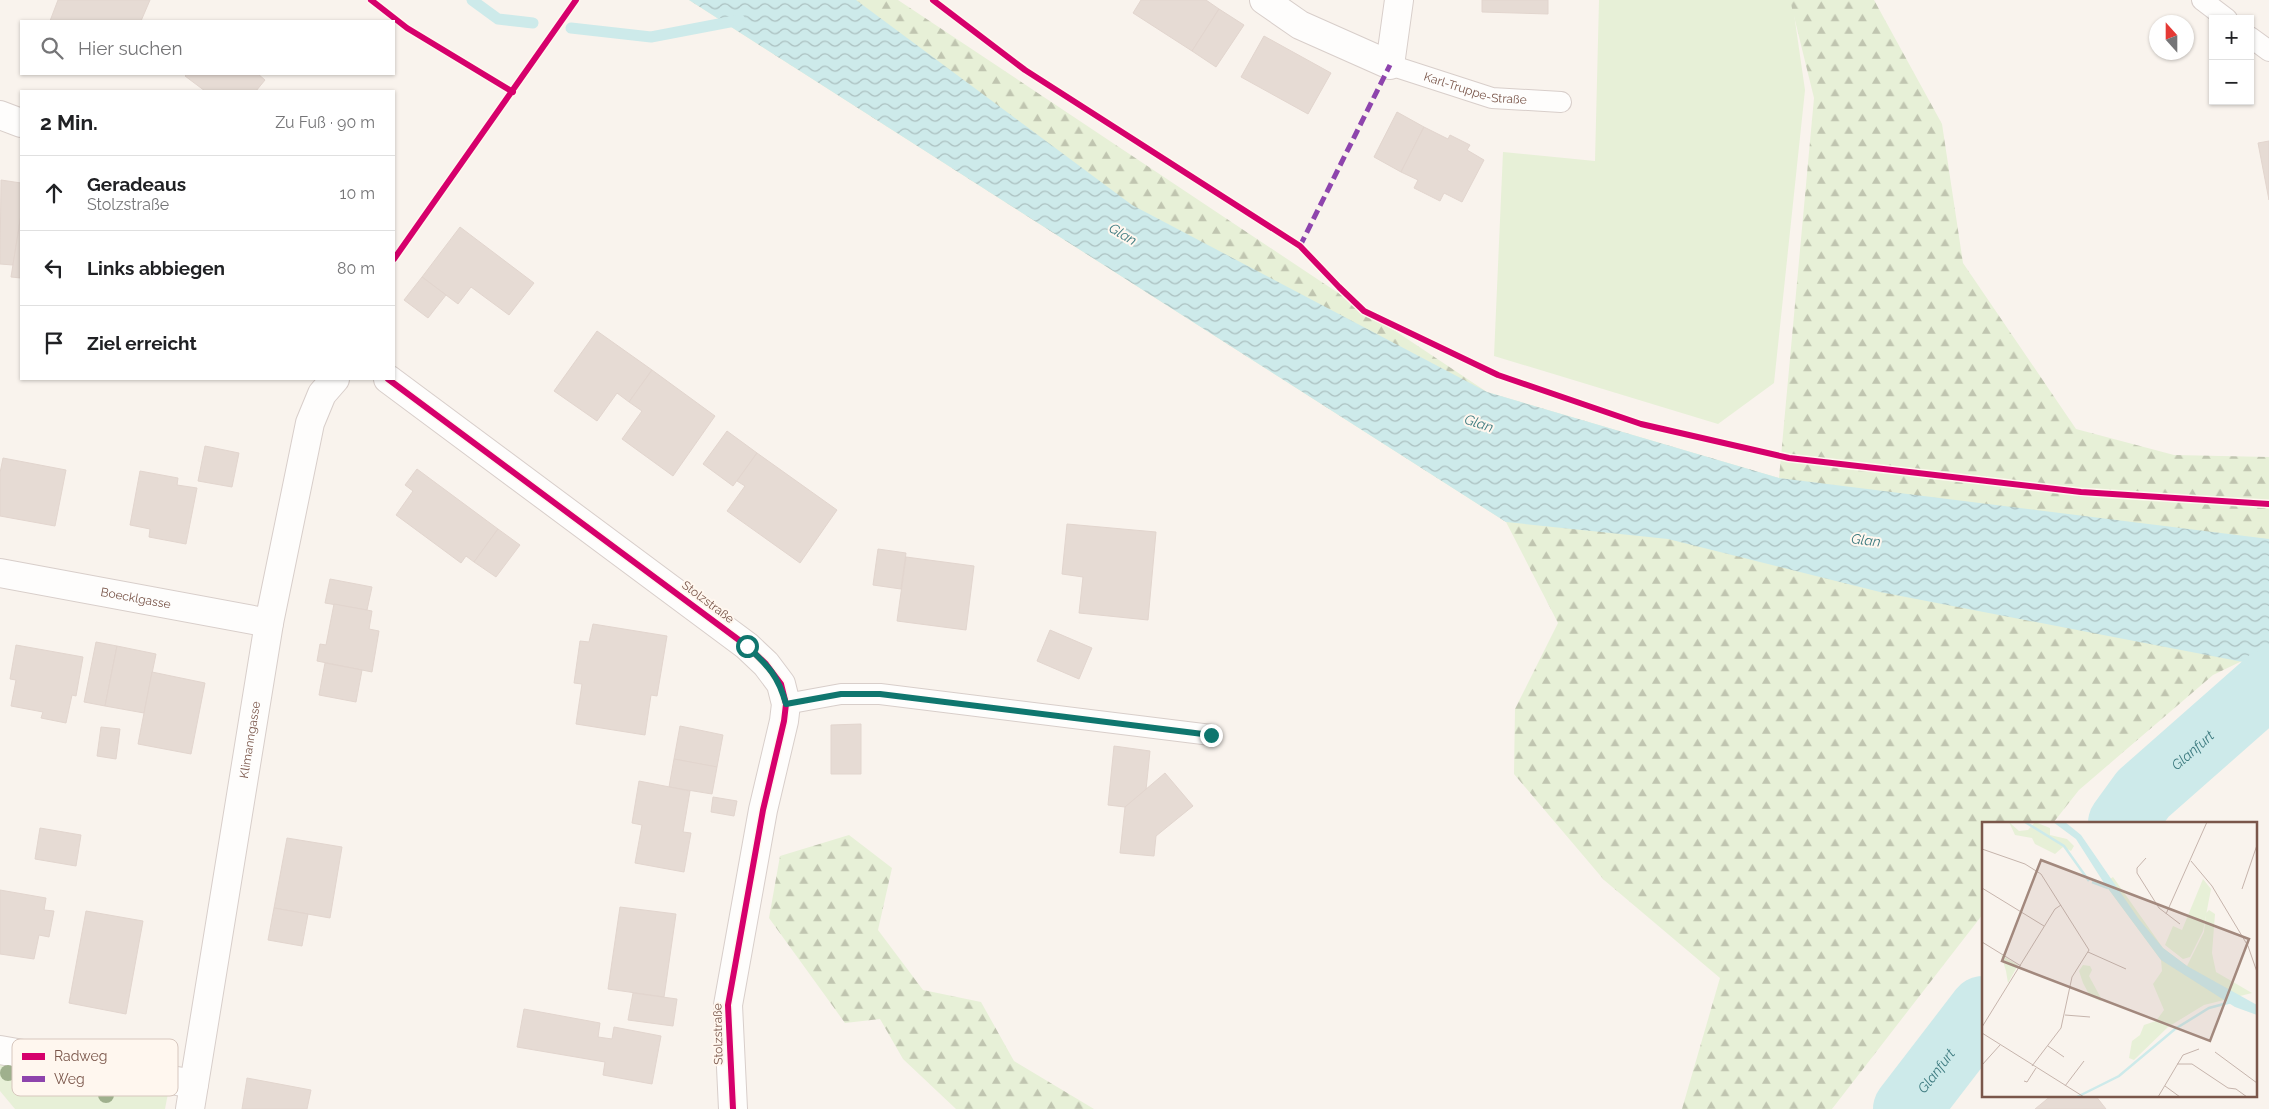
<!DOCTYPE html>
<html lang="de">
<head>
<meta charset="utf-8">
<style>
  body { margin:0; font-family:Raleway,sans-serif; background:#f2f2f2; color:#202124 }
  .controls { position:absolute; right:15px; top:15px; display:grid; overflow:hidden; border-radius:0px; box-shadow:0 1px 4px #0004 }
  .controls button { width:45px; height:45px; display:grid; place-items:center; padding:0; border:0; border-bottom:1px solid #e0e0e0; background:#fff; color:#202124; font:25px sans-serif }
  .compass { position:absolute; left:2149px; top:15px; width:45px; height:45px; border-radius:50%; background:#fff; box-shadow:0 1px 4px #0004; rotate:339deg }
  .stop { position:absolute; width:15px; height:15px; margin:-11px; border:4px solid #0f766e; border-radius:50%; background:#fff }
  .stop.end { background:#0f766e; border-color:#fff; box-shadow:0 1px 5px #0008 }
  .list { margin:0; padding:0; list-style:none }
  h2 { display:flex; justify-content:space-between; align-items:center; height:65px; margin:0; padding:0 20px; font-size:21px }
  h2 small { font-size:16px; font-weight:400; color:#757577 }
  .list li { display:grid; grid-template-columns:32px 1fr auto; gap:15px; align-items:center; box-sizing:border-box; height:75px; padding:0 20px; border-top:1px solid #e0e0e0 }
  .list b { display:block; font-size:19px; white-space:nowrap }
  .list p { margin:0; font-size:16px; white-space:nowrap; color:#757577 }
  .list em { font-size:16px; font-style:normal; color:#757577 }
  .icon { flex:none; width:28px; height:28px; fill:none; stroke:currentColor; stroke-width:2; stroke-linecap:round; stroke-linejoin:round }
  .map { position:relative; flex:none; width:2269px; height:1109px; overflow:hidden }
  .search { position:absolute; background:#fff; box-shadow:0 1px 4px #0004; left:20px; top:20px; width:375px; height:55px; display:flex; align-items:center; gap:12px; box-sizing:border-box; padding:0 18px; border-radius:0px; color:#757577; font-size:19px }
  .panel { position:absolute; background:#fff; box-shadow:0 1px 4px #0004; left:20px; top:90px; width:375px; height:290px; border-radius:0px }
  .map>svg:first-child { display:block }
  .grass { fill:#e7f0d7 }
  .forest { fill:url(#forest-firs) }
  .water { fill:url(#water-waves) }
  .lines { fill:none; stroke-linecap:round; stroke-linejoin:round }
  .stream { stroke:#cdeaea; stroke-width:11 }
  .river { stroke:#cdeaea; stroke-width:68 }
  .building { fill:#e6dbd4; stroke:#e2d5ce }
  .lane-casing { stroke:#d8ceca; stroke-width:22 }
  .street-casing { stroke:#d8ceca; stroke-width:30 }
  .lane { stroke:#fefdfc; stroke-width:20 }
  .street { stroke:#fefdfc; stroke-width:28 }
  .quiet { stroke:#8e44ad; stroke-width:5; stroke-dasharray:10 5; stroke-linecap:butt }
  .cycleway-casing { stroke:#fff7ef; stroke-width:9 }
  .cycleway { stroke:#d6006c; stroke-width:6 }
  .tree { fill:#9fb08d }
  .route { stroke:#0f766e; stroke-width:6 }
  .labels { text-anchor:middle; stroke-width:4; stroke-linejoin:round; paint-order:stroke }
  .street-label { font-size:12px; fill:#7a564a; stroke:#fff7ef }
  .water-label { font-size:14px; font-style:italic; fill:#3c7a7f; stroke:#fff7ef }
  .inset-river { fill:none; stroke:#cdeaea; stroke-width:2.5 }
  .inset-road { fill:none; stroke:#c6b4ac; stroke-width:1 }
  .view { fill:#a2887d; fill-opacity:0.15; stroke:#a2887d; stroke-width:2.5 }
  .inset-edge { fill:none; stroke:#7a564a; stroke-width:2.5 }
  .key { fill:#fff7ef; stroke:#d7c7be; stroke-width:1 }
  .key-label { font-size:14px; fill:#7a564a }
</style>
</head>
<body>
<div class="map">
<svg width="2269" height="1109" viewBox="0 0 2269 1109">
  <defs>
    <pattern id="forest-firs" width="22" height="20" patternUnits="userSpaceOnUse" patternTransform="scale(1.25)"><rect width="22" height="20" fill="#e7f0d7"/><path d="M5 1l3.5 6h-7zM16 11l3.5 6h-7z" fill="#c0c5b0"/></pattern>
    <pattern id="water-waves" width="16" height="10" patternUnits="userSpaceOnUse" patternTransform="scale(1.25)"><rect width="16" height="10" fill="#cdeaea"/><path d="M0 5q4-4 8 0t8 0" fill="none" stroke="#abc0c0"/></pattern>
  </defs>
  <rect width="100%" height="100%" fill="#f9f3ed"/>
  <g class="grass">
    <polygon points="1599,0 1792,0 1805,90 1774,383 1718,424 1494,356 1503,152 1595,161"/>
    <polygon points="0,1058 169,1088 165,1109 15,1109 0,1091"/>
  </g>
  <g class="forest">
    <polygon points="689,0 898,0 1487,392 1779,478 1814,98 1790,0 1874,0 1942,124 1963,263 2076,429 2174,455 2269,457 2269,648 2213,675 2079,790 2053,823 1983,823 1983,914 1832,1109 1682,1109 1720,978 1604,880 1514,774 1515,709 1558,623 1506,522"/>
    <polygon points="849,835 892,868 878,930 923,990 981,1002 1014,1061 1094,1109 956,1109 903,1059 880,1019 845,1023 769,918 780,856"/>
  </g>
  <polygon class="water" points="689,0 856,0 1132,205 1487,392 1779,478 2269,539 2269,667 1880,592 1668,539 1506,522"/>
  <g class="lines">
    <g class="stream">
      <polyline points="472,0 498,19 533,23"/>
      <polyline points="571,28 651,37 740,20"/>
    </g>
    <g class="river">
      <path id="s1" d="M 2122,823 L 2143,794 L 2269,683"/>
      <path id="s2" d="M 1907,1109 L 1983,1010"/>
    </g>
  </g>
  <g class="building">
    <polygon points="58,0 150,0 141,21 50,21"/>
    <polygon points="1141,0 1206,0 1219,9 1192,51 1133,13"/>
    <polygon points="1482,0 1548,0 1548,14 1482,12"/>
    <polygon points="1219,9 1244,25 1216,67 1192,51"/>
    <polygon points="1264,36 1331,73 1308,114 1241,77"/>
    <polygon points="187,74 258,74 265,80 256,91 205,91 185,76"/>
    <polygon points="1397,112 1424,127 1401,172 1374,157"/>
    <polygon points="1424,127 1448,139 1450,135 1470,145 1467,150 1484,160 1462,202 1444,193 1440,201 1414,188 1418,180 1401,172"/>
    <polygon points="2269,141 2269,200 2258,143"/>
    <polygon points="1,180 21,183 21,214 13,265 0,264"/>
    <polygon points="21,215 21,278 11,277"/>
    <polygon points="460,227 534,283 509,315 471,287 458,304 422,277"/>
    <polygon points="422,277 446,295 428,318 404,300"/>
    <polygon points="597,331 652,370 629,402 617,393 597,421 554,391"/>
    <polygon points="652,370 715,416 673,476 622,439 642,411 629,402"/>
    <polygon points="727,431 757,453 733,486 703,464"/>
    <polygon points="205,446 239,453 232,487 198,481"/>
    <polygon points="757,453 837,510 800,563 727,511 745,486 737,481"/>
    <polygon points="3,458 66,470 55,526 0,516 0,473"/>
    <polygon points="417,469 498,529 474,562 466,556 461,563 396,515 413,491 405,485"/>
    <polygon points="140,471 178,478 177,485 197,488 186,544 149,537 150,529 130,525"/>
    <polygon points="1067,524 1156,532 1148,620 1079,613 1083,577 1062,574"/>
    <polygon points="498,529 520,545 496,577 474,562"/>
    <polygon points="878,549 906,553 901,589 873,585"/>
    <polygon points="906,557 974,566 966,630 897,621"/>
    <polygon points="330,579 372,587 367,610 325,603"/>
    <polygon points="334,604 372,611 369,629 379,631 372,672 317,661 320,644 326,645"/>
    <polygon points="593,624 667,636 657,696 651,695 645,735 576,724 582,684 574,683 580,641 589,642"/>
    <polygon points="1050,630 1092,648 1079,679 1037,661"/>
    <polygon points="96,642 117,646 105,706 84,702"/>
    <polygon points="16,645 83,657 76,696 72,695 66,723 41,718 43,712 11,706 16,680 10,679"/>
    <polygon points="117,646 156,654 144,713 105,706"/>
    <polygon points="325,663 362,670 356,702 319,695"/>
    <polygon points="152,672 205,683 191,754 138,744"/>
    <polygon points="861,724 861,774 831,774 831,725"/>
    <polygon points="680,726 723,735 717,767 674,759"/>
    <polygon points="101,727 120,729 116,759 97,756"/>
    <polygon points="1114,746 1150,751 1146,790 1125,807 1108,805"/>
    <polygon points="674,759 717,767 712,794 669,787"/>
    <polygon points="1165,773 1193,806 1156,836 1154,856 1120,853 1125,807"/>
    <polygon points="639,781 690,791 683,832 691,833 684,872 635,863 642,825 632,823"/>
    <polygon points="713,797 737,801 734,816 711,812"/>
    <polygon points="40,828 81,835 76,866 35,859"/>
    <polygon points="287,838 342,847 330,918 274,908"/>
    <polygon points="0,890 46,898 44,910 54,911 49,937 39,935 34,959 0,954"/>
    <polygon points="620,907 676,914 664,997 608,989"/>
    <polygon points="274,908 308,914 302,946 268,940"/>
    <polygon points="86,911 143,921 126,1014 69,1003"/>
    <polygon points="633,993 677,999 673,1026 628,1020"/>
    <polygon points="524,1009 600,1023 598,1037 612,1039 614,1027 661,1036 652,1084 603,1075 605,1062 517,1047"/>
    <polygon points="247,1078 311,1090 307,1109 242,1109"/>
    <polygon points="2052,1095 2095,1095 2106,1109 2035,1109"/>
  </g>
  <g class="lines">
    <g class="lane-casing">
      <g id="lane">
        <polyline points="2202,0 2227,19"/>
        <polyline points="2250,37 2269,51"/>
        <path id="s3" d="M 1390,65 L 1492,98 L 1561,102"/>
        <polyline points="786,704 841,694 880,694 1211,735"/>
      </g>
    </g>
    <g class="street-casing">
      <g id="street">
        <polyline points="1264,0 1300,25 1390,65 1399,0"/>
        <polyline points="0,115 21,123"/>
        <polyline points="388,379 747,646 766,664 781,684 786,704 784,721 763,810 728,1005 733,1109"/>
        <path id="s4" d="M 0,573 L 269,623"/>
        <polyline points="0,1050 194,1084"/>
        <path id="s5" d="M 190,1109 L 269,623 L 310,423 L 322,394 L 335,379"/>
      </g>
    </g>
    <use href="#lane" class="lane"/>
    <use href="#street" class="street"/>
    <polyline class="quiet" points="1300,246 1390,65"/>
    <g class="cycleway-casing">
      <g id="cycleway">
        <polyline points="371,0 407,28 513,92"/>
        <polyline points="933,0 1025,70 1300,246 1339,287 1364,311 1498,375 1641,424 1789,458 2081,492 2269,504"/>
        <polyline points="394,259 576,0"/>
        <polyline points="388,379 747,646 766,664 781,684 786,704 784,721 763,810 728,1005 733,1109"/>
      </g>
    </g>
    <use href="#cycleway" class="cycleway"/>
  </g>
  <g class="tree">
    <circle cx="8" cy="1073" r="8"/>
    <circle cx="106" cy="1095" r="8"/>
  </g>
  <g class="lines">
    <path class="route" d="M 747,646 C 768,666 778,675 786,704 L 841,694 L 880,694 L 1211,735"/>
  </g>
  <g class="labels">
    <g class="street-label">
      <text dy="4" stroke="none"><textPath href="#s3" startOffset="89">Karl-Truppe-Straße</textPath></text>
      <text dy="4" stroke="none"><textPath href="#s4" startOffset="138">Boecklgasse</textPath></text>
      <text transform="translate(708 602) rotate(37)" y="4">Stolzstraße</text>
      <text dy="4" stroke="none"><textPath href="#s5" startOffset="374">Klimanngasse</textPath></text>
      <text transform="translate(718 1034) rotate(-91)" y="4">Stolzstraße</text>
    </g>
    <g class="water-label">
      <text transform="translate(1123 234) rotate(31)" y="5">Glan</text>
      <text transform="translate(1479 423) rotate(18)" y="5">Glan</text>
      <text transform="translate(1866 540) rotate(7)" y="5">Glan</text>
      <text dy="5" stroke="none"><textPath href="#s1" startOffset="102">Glanfurt</textPath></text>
      <text dy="5" stroke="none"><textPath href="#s2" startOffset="48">Glanfurt</textPath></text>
    </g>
  </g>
  <g transform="translate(1982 822)">
    <rect width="275" height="275" fill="#f9f3ed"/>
    <path d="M 221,57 L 229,67 L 221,109 L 208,135 L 201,137 L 183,123 L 191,104 L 200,108 ZM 19,133 L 36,143 L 26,161 L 24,149 Z" fill="#e7f0d7"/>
    <path d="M 27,0 L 37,9 L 46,8 L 53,0 L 68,6 L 68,13 L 85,17 L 92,24 L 89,29 L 81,25 L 73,32 L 53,22 L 50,16 L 33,13 ZM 131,55 L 181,126 L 205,144 L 222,110 L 224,91 L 227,88 L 233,92 L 230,131 L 234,150 L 270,171 L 222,183 L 186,205 L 152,238 L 147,236 L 150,219 L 158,213 L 162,203 L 174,199 L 182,188 L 171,162 L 180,149 L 179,138 L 122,61 ZM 101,143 L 108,144 L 110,148 L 107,154 L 120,178 L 118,179 L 108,174 L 101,161 L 97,149 Z" fill="#e7f0d7"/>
    <path d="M 71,0 L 83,0 L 99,13 L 156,96 L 181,126 L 205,144 L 275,183 L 275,193 L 253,185 L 179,138 L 122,61 L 94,17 Z" fill="#cdeaea"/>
    <path class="inset-river" d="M 43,0 L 82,24 L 107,59M 110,60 L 126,66M 95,275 L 137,254 L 193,207 L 227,186 L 253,179"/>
    <path class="inset-road" d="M 0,27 L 43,42 L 59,52 L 107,128 L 90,155 L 79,206 L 50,244M 164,36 L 155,46 L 155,51 L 177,86 L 198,102M 209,39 L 230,64 L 266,124 L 275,150M 0,66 L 62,104M 260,67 L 275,23M 184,92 L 225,0M 0,120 L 39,144M 106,130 L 144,147M 83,193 L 108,195M 0,205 L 73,87 L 79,83M 0,211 L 102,275M 66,224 L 82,235M 233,230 L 275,261M 195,242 L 210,242 L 246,266 L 254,267 L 265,275M 0,243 L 18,223M 42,259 L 45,260 L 54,246M 83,264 L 102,239M 183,264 L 198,275M 176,275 L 201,233 L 217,227"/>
    <path class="view" d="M 59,38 L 267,117 L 228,219 L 20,139 Z"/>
    <rect width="275" height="275" class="inset-edge"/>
  </g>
  <rect x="12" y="1039" width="166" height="57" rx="8" class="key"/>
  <rect x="22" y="1053" width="23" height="7" fill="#d6006c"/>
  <rect x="22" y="1076" width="23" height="6" fill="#8e44ad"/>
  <g class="key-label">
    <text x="54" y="1061">Radweg</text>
    <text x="54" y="1084">Weg</text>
  </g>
</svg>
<div class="controls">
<button>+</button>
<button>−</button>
</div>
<svg class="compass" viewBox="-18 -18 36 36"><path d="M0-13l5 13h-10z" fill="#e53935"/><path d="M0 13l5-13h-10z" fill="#757577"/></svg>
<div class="stop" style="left:747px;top:646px"></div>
<div class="stop end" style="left:1211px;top:735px"></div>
<div class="search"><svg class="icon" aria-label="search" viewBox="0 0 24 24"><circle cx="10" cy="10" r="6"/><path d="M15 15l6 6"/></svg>Hier suchen</div>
<section class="panel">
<h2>2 Min.<small>Zu Fuß · 90 m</small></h2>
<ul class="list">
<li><svg class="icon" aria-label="ahead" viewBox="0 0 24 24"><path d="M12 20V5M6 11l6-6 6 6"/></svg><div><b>Geradeaus</b><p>Stolzstraße</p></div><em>10 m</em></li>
<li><svg class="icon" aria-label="left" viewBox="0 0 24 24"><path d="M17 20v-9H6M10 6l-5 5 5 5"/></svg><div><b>Links abbiegen</b></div><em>80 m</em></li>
<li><svg class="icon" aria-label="arrive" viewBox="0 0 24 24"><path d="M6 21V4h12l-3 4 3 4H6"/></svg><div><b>Ziel erreicht</b></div></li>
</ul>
</section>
</div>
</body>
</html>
